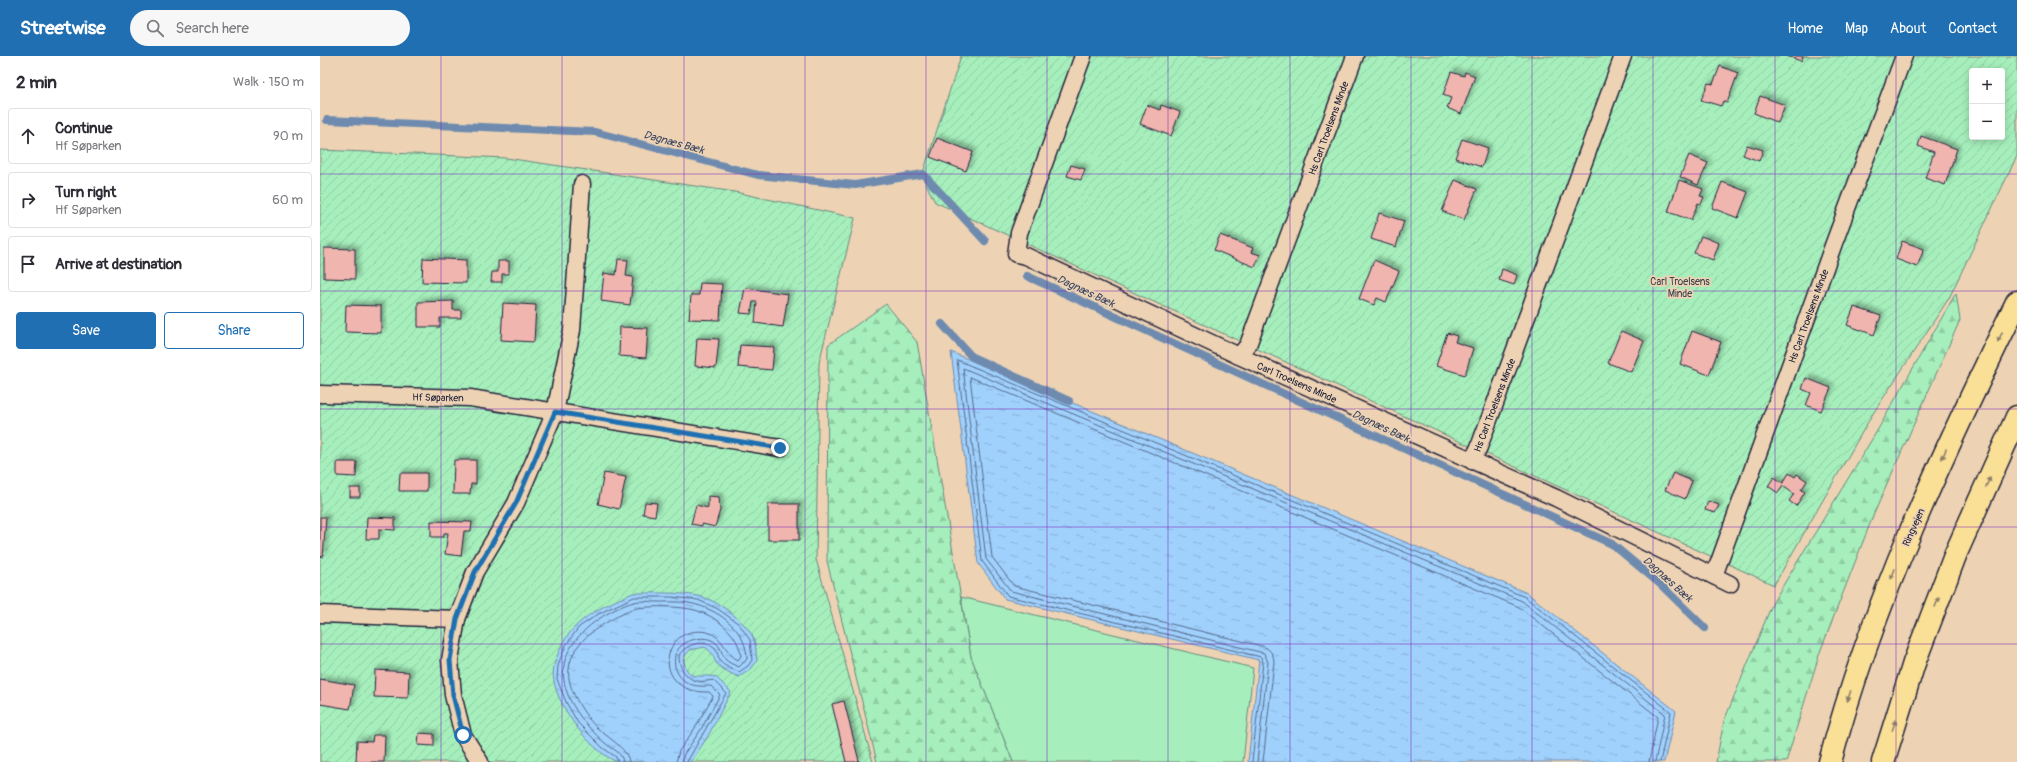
<!DOCTYPE html>
<html lang="en">
<head>
<meta charset="utf-8">
<style>
  body { margin:0; font-family:Pangolin,sans-serif; background:#f7f7f7; color:#2b2b33 }
  .controls { position:absolute; right:12px; top:12px; display:grid; overflow:hidden; border-radius:4px; box-shadow:0 2px 10px #0003 }
  .controls button { width:36px; height:36px; display:grid; place-items:center; padding:0; border:0; border-bottom:1px solid #e1e1e2; background:#fff; color:#2b2b33; font:20px sans-serif }
  .stop { position:absolute; width:12px; height:12px; margin:-9px; border:3px solid #1f6fb2; border-radius:50%; background:#fff }
  .stop.end { background:#1f6fb2; border-color:#fff; box-shadow:0 1px 4px #0008 }
  .list { margin:0; padding:0; list-style:none }
  h2 { display:flex; justify-content:space-between; align-items:center; height:52px; margin:0; padding:0 16px; font-size:17px }
  h2 small { font-size:13px; font-weight:400; color:#7c7c81 }
  .list li { display:grid; grid-template-columns:26px 1fr auto; gap:12px; align-items:center; box-sizing:border-box; height:56px; margin:0 8px 8px; padding:0 8px; border:1px solid #e1e1e2; border-radius:4px }
  .list b { display:block; font-size:15px; white-space:nowrap }
  .list p { margin:0; font-size:13px; white-space:nowrap; color:#7c7c81 }
  .list em { font-size:13px; font-style:normal; color:#7c7c81 }
  .actions { display:flex; gap:8px; padding:12px 16px }
  .actions a { flex:1; padding:9px 0; border:1px solid #1f6fb2; border-radius:4px; text-align:center; font-size:14px; color:#1f6fb2 }
  .actions .main { background:#1f6fb2; color:#fff }
  .icon { flex:none; width:22px; height:22px; fill:none; stroke:currentColor; stroke-width:2; stroke-linecap:round; stroke-linejoin:round }
  .map { position:relative; flex:none; width:1697px; height:706px; overflow:hidden }
  header { display:flex; align-items:center; gap:24px; box-sizing:border-box; height:56px; padding:0 20px; background:#1f6fb2; color:#fff }
  header strong { font-size:19px }
  nav { display:flex; gap:22px; margin-inline-start:auto; font-size:14px }
  .search { width:280px; height:36px; background:#f7f7f7; display:flex; align-items:center; gap:10px; box-sizing:border-box; padding:0 14px; border-radius:22px; color:#7c7c81; font-size:15px }
  main { display:flex }
  aside { flex:1; background:#fff }
  .map>svg:first-child { display:block }
  .green { fill:#a6efbc; stroke:#64887c }
  .forest { fill:url(#forest-firs); stroke:#64887c }
  .garden { fill:url(#garden-furrows); stroke:#64887c; fill-rule:evenodd }
  .water { fill:url(#water-ripples); stroke:#6e8baf }
  .lines { fill:none; stroke-linecap:round; stroke-linejoin:round }
  .shore { stroke:#546889; stroke-width:1 }
  .stream { stroke:#6e8baf; stroke-width:8 }
  .building { fill:#f0b5af; stroke:#22223b; filter:url(#shadow) }
  .service-casing { stroke:#22223b; stroke-width:19 }
  .primary-casing { stroke:#22223b; stroke-width:25 }
  .service { stroke:#edd3b4; stroke-width:16 }
  .primary { stroke:#fadf96; stroke-width:22 }
  .oneway { fill:#8e8068 }
  .route { stroke:#1f6fb2; stroke-width:5 }
  .grid { fill:none; stroke:#7b2cbf; stroke-width:1; stroke-opacity:0.55 }
  .labels { text-anchor:middle; stroke-width:3.5; stroke-linejoin:round; paint-order:stroke }
  .street-label { font-size:10px; fill:#22223b; stroke:#edd3b4 }
  .park-label { font-size:10px; fill:#36414e; stroke:#edd3b4 }
  .water-label { font-size:11px; font-style:italic; fill:#3b4562; stroke:#edd3b4 }
</style>
</head>
<body>
<header>
<strong>Streetwise</strong>
<div class="search"><svg class="icon" aria-label="search" viewBox="0 0 24 24"><circle cx="10" cy="10" r="6"/><path d="M15 15l6 6"/></svg>Search here</div>
<nav><a>Home</a><a>Map</a><a>About</a><a>Contact</a></nav>
</header>
<main>
<aside>
<h2>2 min<small>Walk · 150 m</small></h2>
<ul class="list">
<li><svg class="icon" aria-label="ahead" viewBox="0 0 24 24"><path d="M12 20V5M6 11l6-6 6 6"/></svg><div><b>Continue</b><p>Hf Søparken</p></div><em>90 m</em></li>
<li><svg class="icon" aria-label="right" viewBox="0 0 24 24"><path d="M7 20v-9h11M14 6l5 5-5 5"/></svg><div><b>Turn right</b><p>Hf Søparken</p></div><em>60 m</em></li>
<li><svg class="icon" aria-label="arrive" viewBox="0 0 24 24"><path d="M6 21V4h12l-3 4 3 4H6"/></svg><div><b>Arrive at destination</b></div></li>
</ul>
<div class="actions"><a class="main">Save</a><a>Share</a></div>
</aside>
<div class="map">
<svg width="1697" height="706" viewBox="0 0 1697 706">
  <defs>
    <pattern id="forest-firs" width="22" height="20" patternUnits="userSpaceOnUse"><rect width="22" height="20" fill="#a6efbc"/><path d="M5 1l3.5 6h-7zM16 11l3.5 6h-7z" fill="#8fcda2"/></pattern>
    <pattern id="garden-furrows" width="10" height="10" patternUnits="userSpaceOnUse"><rect width="10" height="10" fill="#a6efbc"/><path d="M-1 1l2-2M0 10L10 0M9 11l2-2" fill="none" stroke="#8fcda2"/></pattern>
    <pattern id="water-ripples" width="26" height="14" patternUnits="userSpaceOnUse"><rect width="26" height="14" fill="#a0d1fd"/><path d="M2 4q2-2 4 0t4 0M15 11q2-2 4 0t4 0" fill="none" stroke="#8ab3da"/></pattern>
    <filter id="shadow"><feDropShadow dx="3.5" dy="-3.5" stdDeviation="2" flood-color="#0004"/></filter>
  </defs>
  <rect width="100%" height="100%" fill="#edd3b4"/>
  <filter id="ink" filterUnits="userSpaceOnUse"><feTurbulence type="fractalNoise" baseFrequency=".025" numOctaves="2"/><feDisplacementMap in="SourceGraphic" scale="8" xChannelSelector="R" yChannelSelector="G"/><feConvolveMatrix kernelMatrix="1 2 1 2 8 2 1 2 1" color-interpolation-filters="sRGB"/></filter>
  <g filter="url(#ink)">
    <polygon class="green" points="641,541 933,612 923,706 693,706 651,601"/>
    <g class="forest">
      <polygon points="1636,237 1640,264 1553,460 1500,596 1466,706 1396,706 1404,665 1453,546 1557,375"/>
      <polygon points="566,248 597,286 651,601 693,706 557,706 507,505 508,289"/>
    </g>
    <g class="garden">
      <path d="M 641,0 L 1697,0 L 1697,100 L 1629,242 L 1552,359 L 1454,529 L 615,146 L 602,120 ZM 1652,15 L 1682,15 L 1682,81 L 1652,81 Z"/>
      <polygon points="0,94 186,102 415,136 535,162 499,307 496,503 553,706 0,706"/>
    </g>
    <g class="water">
      <polygon points="631,296 1207,537 1356,655 1344,706 928,706 939,604 685,543 658,507"/>
      <path d="M 313,537 C 334,537 356,536 378,540 C 396,543 424,564 433,581 C 436,588 436,598 437,605 L 431,613 L 419,621 C 412,618 403,614 397,608 C 392,601 395,598 385,591 L 370,594 L 363,602 C 368,628 379,617 396,621 L 411,636 L 388,680 L 371,706 C 359,706 301,706 295,705 C 276,696 259,676 248,658 C 242,648 236,637 234,625 C 232,616 234,606 238,598 C 251,563 281,551 313,537 Z"/>
    </g>
    <g class="lines">
      <g class="shore">
        <path d="M 298,706 L 296,701 L 283,692 L 258,667 L 246,646 L 237,623 L 238,610 L 241,601 L 246,589 L 259,571 L 280,557 L 314,541 L 352,541 L 378,544 L 398,553 L 419,568 L 430,584 L 432,604 L 428,610 L 419,616 C 414,614 403,610 400,605 C 398,601 398,596 395,593 C 385,582 366,588 359,599 C 358,610 366,623 377,625 C 382,626 388,625 393,624 L 406,637 L 367,706"/>
        <path d="M 303,706 C 302,696 292,693 285,687 C 259,664 229,626 251,591 C 264,570 290,553 314,546 C 321,544 331,546 338,546 C 350,546 366,545 377,549 C 402,556 427,576 427,603 L 419,611 C 415,609 408,607 405,603 C 403,600 402,596 400,592 C 393,579 376,581 365,587 C 348,597 353,621 370,628 C 377,631 384,630 391,630 L 400,639 L 380,675 L 364,698 L 362,706"/>
        <path d="M 309,706 C 308,692 285,680 275,670 C 263,657 246,631 249,613 C 252,586 276,572 298,560 C 304,558 311,553 317,552 C 334,550 358,550 375,554 C 396,560 419,578 421,600 L 418,604 C 405,598 404,580 387,576 C 340,567 330,638 389,636 L 393,640 L 375,672 L 359,695 L 356,706"/>
        <polyline points="932,706 943,606 941,601 688,540 662,505 637,304 1205,541 1351,656 1340,706"/>
        <polyline points="937,706 948,606 944,597 691,535 666,503 643,312 1202,545 1345,658 1335,706"/>
        <path d="M 943,706 L 954,606 C 954,598 949,592 942,590 L 694,530 L 672,501 L 650,321 L 1199,551 L 1338,661 L 1329,706"/>
      </g>
      <g class="stream">
        <polyline points="7,64 275,76 438,119 535,129 603,118 665,185"/>
        <polyline points="707,220 1292,488 1340,528 1385,572"/>
        <polyline points="622,268 652,301 749,345"/>
      </g>
    </g>
    <g class="building">
      <polygon points="1467,0 1483,0 1481,5"/>
      <polygon points="1400,10 1418,17 1407,47 1403,45 1401,50 1381,44 1388,27 1393,28"/>
      <polygon points="1131,16 1144,20 1145,16 1155,20 1141,58 1127,52 1131,42 1123,39"/>
      <polygon points="1440,40 1465,49 1458,67 1434,57"/>
      <polygon points="827,49 840,54 841,49 860,56 851,80 820,68"/>
      <polygon points="1601,80 1637,93 1625,129 1605,122 1614,96 1598,90"/>
      <polygon points="617,82 653,96 646,115 610,101"/>
      <polygon points="1142,83 1168,92 1162,111 1135,102"/>
      <polygon points="1427,89 1443,94 1439,105 1423,99"/>
      <polygon points="1369,99 1388,107 1378,129 1360,121"/>
      <polygon points="751,109 765,113 761,124 747,120"/>
      <polygon points="1135,124 1157,133 1144,164 1122,155"/>
      <polygon points="1359,124 1383,133 1380,140 1384,141 1381,148 1378,147 1371,164 1348,156"/>
      <polygon points="1402,126 1428,136 1418,162 1392,152"/>
      <polygon points="1059,157 1084,165 1076,191 1051,183"/>
      <polygon points="900,179 933,192 931,196 940,199 935,211 894,194"/>
      <polygon points="1381,180 1399,187 1393,204 1374,197"/>
      <polygon points="1582,185 1604,193 1597,211 1576,203"/>
      <polygon points="4,192 35,193 35,223 4,222"/>
      <polygon points="103,202 146,204 146,227 102,226"/>
      <polygon points="298,203 308,204 306,220 313,221 310,249 281,245 284,217 296,219"/>
      <polygon points="1054,204 1079,215 1066,246 1057,242 1054,249 1039,243"/>
      <polygon points="178,205 189,205 189,218 182,218 182,226 171,226 172,216 178,216"/>
      <polygon points="1182,213 1197,219 1194,229 1179,224"/>
      <polygon points="380,227 402,228 400,264 369,263 371,239 379,239"/>
      <polygon points="425,232 468,238 463,271 435,267 437,246 433,246 431,258 420,257"/>
      <polygon points="133,245 133,254 141,254 141,262 120,262 120,271 98,271 98,246"/>
      <polygon points="183,247 216,249 214,286 181,284"/>
      <polygon points="26,249 61,250 61,277 25,276"/>
      <polygon points="1534,251 1561,260 1554,279 1527,269"/>
      <polygon points="300,271 328,272 326,302 299,300"/>
      <polygon points="1301,275 1324,285 1311,316 1288,307"/>
      <polygon points="1372,275 1401,286 1389,319 1360,308"/>
      <polygon points="1127,277 1137,280 1135,286 1153,292 1145,319 1116,310"/>
      <polygon points="377,282 399,283 396,312 375,310"/>
      <polygon points="420,289 454,291 452,314 418,311"/>
      <polygon points="1486,322 1511,332 1501,355 1486,349 1491,337 1482,333"/>
      <polygon points="134,404 156,404 156,428 151,428 150,438 133,438"/>
      <polygon points="17,406 37,406 36,421 17,420"/>
      <polygon points="80,417 107,417 107,435 79,435"/>
      <polygon points="284,417 306,421 299,453 278,448"/>
      <polygon points="1353,417 1372,425 1365,443 1345,434"/>
      <polygon points="1469,417 1475,421 1477,418 1487,425 1481,434 1485,436 1476,450 1469,445 1474,438 1463,430 1458,437 1448,430 1454,421 1463,427"/>
      <rect x="30" y="432" width="10" height="9"/>
      <polygon points="388,440 399,441 400,454 395,471 382,468 382,470 371,468 376,449 388,452"/>
      <polygon points="1388,445 1399,449 1395,457 1385,454"/>
      <polygon points="325,446 337,447 335,460 323,458"/>
      <rect x="448" y="448" width="31" height="36"/>
      <polygon points="0,461 6,461 3,501 0,500"/>
      <polygon points="47,461 75,462 75,474 59,473 59,483 46,483"/>
      <polygon points="111,465 152,466 151,475 144,475 141,500 125,498 128,477 124,477 124,481 111,481"/>
      <polygon points="55,614 89,616 88,642 54,641"/>
      <polygon points="0,623 34,629 30,653 0,648"/>
      <polygon points="524,645 539,705 535,706 526,706 512,648"/>
      <polygon points="99,677 114,678 114,690 98,689"/>
      <polygon points="53,679 65,679 64,706 36,706 37,685 52,686"/>
    </g>
    <g class="lines">
      <g class="service-casing">
        <g id="service">
          <polyline points="763,0 699,177 696,198 706,200 919,300 1236,442 1410,528"/>
          <polyline points="919,300 928,289 1035,0"/>
          <polyline points="0,338 150,342 460,392"/>
          <polyline points="1152,405 1159,391 1303,0"/>
          <polyline points="1394,520 1514,187 1584,0"/>
          <polyline points="0,558 137,563"/>
          <polyline points="160,706 143,679 133,639 130,604 137,563 155,516 196,447 235,356 252,274 262,128"/>
        </g>
      </g>
      <g class="primary-casing">
        <g id="primary">
          <path d="M 1510,706 C 1553,545 1624,395 1697,246"/>
          <polyline points="1563,706 1594,607 1636,497 1697,361"/>
        </g>
      </g>
      <use href="#service" class="service"/>
      <use href="#primary" class="primary"/>
    </g>
    <defs><path id="oneway-solid" d="M-6-.8H1V-3.2L6.5 0L1 3.2V.8H-6Z"/></defs>
    <g class="oneway">
      <use href="#oneway-solid" transform="translate(1680 281) rotate(116)"/>
      <use href="#oneway-solid" transform="translate(1624 398) rotate(114)"/>
      <use href="#oneway-solid" transform="translate(1668 426) rotate(-66)"/>
      <use href="#oneway-solid" transform="translate(1573 518) rotate(111)"/>
      <use href="#oneway-solid" transform="translate(1617 546) rotate(-69)"/>
      <use href="#oneway-solid" transform="translate(1529 640) rotate(108)"/>
      <use href="#oneway-solid" transform="translate(1574 669) rotate(-72)"/>
    </g>
  </g>
  <g class="lines" filter="url(#ink)">
    <polyline class="route" points="143,679 133,639 130,604 137,563 155,516 196,447 235,356 460,392"/>
  </g>
  <path class="grid" d="M 121,0 L 121,706M 242,0 L 242,706M 364,0 L 364,706M 485,0 L 485,706M 606,0 L 606,706M 727,0 L 727,706M 848,0 L 848,706M 970,0 L 970,706M 1091,0 L 1091,706M 1212,0 L 1212,706M 1333,0 L 1333,706M 1455,0 L 1455,706M 1576,0 L 1576,706M 0,118 L 1697,118M 0,235 L 1697,235M 0,353 L 1697,353M 0,471 L 1697,471M 0,588 L 1697,588"/>
  <g class="labels">
    <g class="street-label">
      <text transform="translate(1008 72) rotate(-70)" y="4">Hs Carl Troelsens Minde</text>
      <text transform="translate(1488 260) rotate(-70)" y="4">Hs Carl Troelsens Minde</text>
      <text transform="translate(977 326) rotate(24)" y="4">Carl Troelsens Minde</text>
      <text transform="translate(118 341) rotate(1)" y="4">Hf Søparken</text>
      <text transform="translate(1174 349) rotate(-69)" y="4">Hs Carl Troelsens Minde</text>
      <text transform="translate(1593 471) rotate(-66)" y="4">Ringvejen</text>
    </g>
    <g class="park-label">
      <text x="1360" y="229">Carl Troelsens<tspan x="1360" dy="12">Minde</tspan></text>
    </g>
    <g class="water-label">
      <text transform="translate(354 86) rotate(15)" y="4">Dagnæs Bæk</text>
      <text transform="translate(766 235) rotate(25)" y="4">Dagnæs Bæk</text>
      <text transform="translate(1061 370) rotate(25)" y="4">Dagnæs Bæk</text>
      <text transform="translate(1348 523) rotate(42)" y="4">Dagnæs Bæk</text>
    </g>
  </g>
</svg>
<div class="controls">
<button>+</button>
<button>−</button>
</div>
<div class="stop" style="left:143px;top:679px"></div>
<div class="stop end" style="left:460px;top:392px"></div>
</div>
</main>
</body>
</html>
